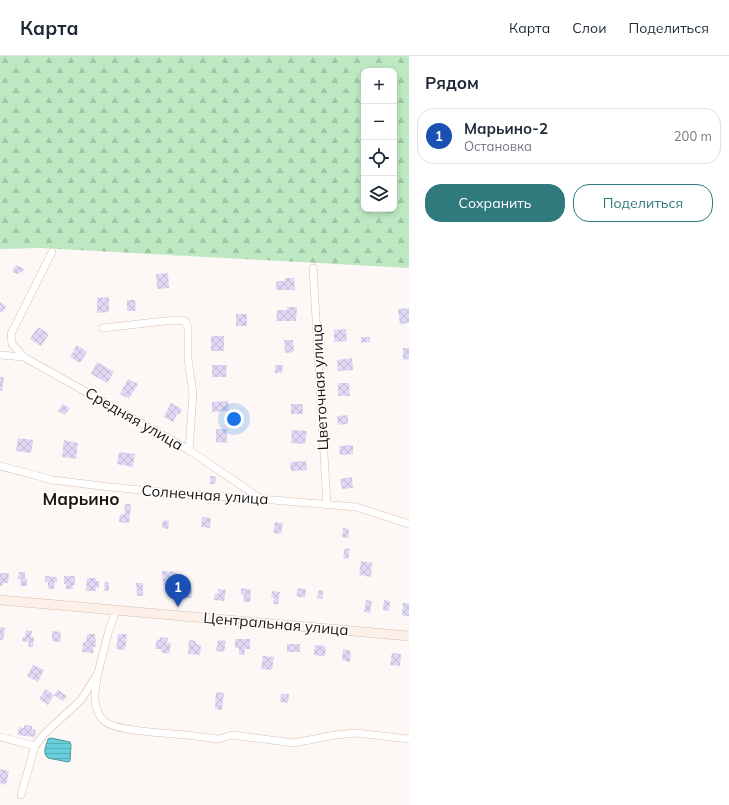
<!DOCTYPE html>
<html lang="ru">
<head>
<meta charset="utf-8">
<style>
  body { margin:0; font-family:Mulish,sans-serif; background:#f2f2f3; color:#1f2937 }
  .controls { position:absolute; right:12px; top:12px; display:grid; overflow:hidden; border-radius:8px; box-shadow:0 2px 6px #0003 }
  .controls button { width:36px; height:36px; display:grid; place-items:center; padding:0; border:0; border-bottom:1px solid #e0e1e3; background:#fff; color:#1f2937; font:20px sans-serif }
  .you { position:absolute; left:234px; top:363px; width:14px; height:14px; margin:-10px; border:3px solid #fff; border-radius:50%; background:#1a73e8; box-shadow:0 0 0 6px #1a73e833 }
  .badge { display:grid; place-items:center; width:26px; height:26px; border-radius:50%; background:#30797d; color:#fff; font-size:13px; font-weight:700 }
  .pin { position:absolute; translate:-50% -33px; filter:drop-shadow(0 1px 2px #0008) }
  .pin::after { content:''; position:absolute; top:21px; width:14px; height:12px; background:inherit; clip-path:polygon(0 0,100% 0,50% 100%) }
  .list { margin:0; padding:0; list-style:none }
  h2 { display:flex; justify-content:space-between; align-items:center; height:52px; margin:0; padding:0 16px; font-size:17px }
  h2 small { font-size:13px; font-weight:400; color:#747a83 }
  .list li { display:grid; grid-template-columns:26px 1fr auto; gap:12px; align-items:center; box-sizing:border-box; height:56px; margin:0 8px 8px; padding:0 8px; border:1px solid #e0e1e3; border-radius:16px }
  .list b { display:block; font-size:15px; white-space:nowrap }
  .list p { margin:0; font-size:13px; white-space:nowrap; color:#747a83 }
  .list em { font-size:13px; font-style:normal; color:#747a83 }
  .actions { display:flex; gap:8px; padding:12px 16px }
  .actions a { flex:1; padding:9px 0; border:1px solid #30797d; border-radius:16px; text-align:center; font-size:14px; color:#30797d }
  .actions .main { background:#30797d; color:#fff }
  .icon { flex:none; width:22px; height:22px; fill:none; stroke:currentColor; stroke-width:2; stroke-linecap:round; stroke-linejoin:round }
  .map { position:relative; flex:none; width:409px; height:749px; overflow:hidden }
  header { display:flex; align-items:center; gap:24px; box-sizing:border-box; height:56px; padding:0 20px; background:#fff; border-bottom:1px solid #e0e1e3 }
  header strong { font-size:19px }
  nav { display:flex; gap:22px; margin-inline-start:auto; font-size:14px }
  main { display:flex }
  aside { flex:1; background:#fff }
  .map>svg:first-child { display:block }
  .forest { fill:url(#forest-firs); fill-rule:evenodd }
  .water { fill:url(#water-rules); stroke:#50969d }
  .building { fill:url(#building-cross-hatch) }
  .lines { fill:none; stroke-linecap:round; stroke-linejoin:round }
  .street-casing { stroke:#d7c0af; stroke-width:8 }
  .secondary-casing { stroke:#d7c0af; stroke-width:10 }
  .street { stroke:#fff; stroke-width:7 }
  .secondary { stroke:#fcf0e9; stroke-width:9 }
  .labels { text-anchor:middle; stroke-width:3; stroke-linejoin:round; paint-order:stroke }
  .street-label { font-size:15px; fill:#1d150f; stroke:#fff }
  .quarter-label { font-size:17px; font-weight:bold; fill:#1d150f; stroke:#fff }
</style>
</head>
<body>
<header>
<strong>Карта</strong>
<nav><a>Карта</a><a>Слои</a><a>Поделиться</a></nav>
</header>
<main>
<div class="map">
<svg width="409" height="749" viewBox="0 0 409 749">
  <defs>
    <pattern id="forest-firs" width="22" height="20" patternUnits="userSpaceOnUse"><rect width="22" height="20" fill="#bde8c2"/><path d="M5 1l3.5 6h-7zM16 11l3.5 6h-7z" fill="#a2c6a6"/></pattern>
    <pattern id="water-rules" width="6" height="5" patternUnits="userSpaceOnUse"><rect width="6" height="5" fill="#66cdda"/><path d="M0 2.5h6" fill="none" stroke="#58afba"/></pattern>
    <pattern id="building-cross-hatch" width="8" height="8" patternUnits="userSpaceOnUse"><rect width="8" height="8" fill="#e0d9f5"/><path d="M0 0l8 8M0 8l8-8" fill="none" stroke="#c0b9d1"/></pattern>
  </defs>
  <rect width="100%" height="100%" fill="#fdf8f5"/>
  <path class="forest" d="M 0,0 L 409,0 L 409,212 L 41,192 L 0,193 ZM 364,15 L 394,15 L 394,153 L 364,153 Z"/>
  <path class="water" d="M 51,682 L 70,686 L 71,689 L 70,705 L 68,706 L 48,702 C 42,697 46,690 48,683 Z"/>
  <g class="building">
    <polygon points="16,209 24,213 22,217 20,216 18,218 12,216"/>
    <polygon points="168,217 169,232 157,233 156,218"/>
    <polygon points="285,222 294,222 295,234 276,234 276,225 285,225"/>
    <polygon points="109,241 109,256 97,257 97,242"/>
    <polygon points="127,244 135,244 136,255 127,255"/>
    <polygon points="0,246 6,250 3,256 1,255 0,257"/>
    <polygon points="287,251 297,251 296,265 276,265 277,254 287,254"/>
    <polygon points="409,252 409,267 400,268 398,253"/>
    <rect x="236" y="258" width="11" height="12"/>
    <polygon points="38,271 49,278 41,290 30,283"/>
    <polygon points="346,273 347,285 334,286 334,274"/>
    <rect x="211" y="280" width="13" height="15"/>
    <polygon points="361,281 370,281 370,286 361,287"/>
    <polygon points="284,284 293,284 294,296 285,297"/>
    <polygon points="77,289 87,296 80,307 70,301"/>
    <polygon points="403,292 409,292 409,303 403,304"/>
    <polygon points="352,302 353,314 338,315 337,304"/>
    <polygon points="97,306 114,316 107,327 91,318"/>
    <polygon points="212,309 227,309 226,321 212,321"/>
    <polygon points="275,309 283,309 282,317 275,317"/>
    <polygon points="0,321 4,321 2,335 0,335"/>
    <polygon points="128,323 138,328 129,343 120,338"/>
    <polygon points="338,327 349,327 350,340 338,340"/>
    <polygon points="228,345 229,355 212,356 212,346"/>
    <polygon points="171,347 182,353 179,359 177,358 173,366 164,361"/>
    <polygon points="63,348 70,352 65,359 58,355"/>
    <rect x="291" y="348" width="12" height="10"/>
    <polygon points="348,359 348,368 338,369 337,360"/>
    <polygon points="216,373 227,373 227,387 216,386"/>
    <polygon points="292,374 307,375 305,388 291,387"/>
    <polygon points="18,382 33,384 31,397 16,395"/>
    <polygon points="64,384 78,387 76,403 62,401"/>
    <polygon points="353,389 353,398 340,399 339,390"/>
    <polygon points="119,396 135,398 133,411 117,408"/>
    <polygon points="306,405 307,414 291,415 290,406"/>
    <polygon points="210,420 216,420 215,428 210,428"/>
    <polygon points="352,421 353,432 342,433 340,423"/>
    <polygon points="125,448 131,448 129,467 119,466 120,458 124,459"/>
    <polygon points="202,461 211,462 210,472 201,471"/>
    <polygon points="163,464 169,465 168,473 162,472"/>
    <polygon points="275,466 283,467 281,478 273,477"/>
    <polygon points="343,472 349,473 348,482 342,481"/>
    <polygon points="345,492 350,493 348,503 343,502"/>
    <polygon points="361,505 372,507 371,521 359,519"/>
    <polygon points="162,515 177,516 176,531 173,531 172,534 166,533 166,529 163,529"/>
    <polygon points="19,516 25,516 25,522 27,523 27,530 20,530 21,523 18,523"/>
    <polygon points="0,517 9,517 8,527 3,527 2,530 0,530"/>
    <polygon points="45,520 57,521 57,526 55,526 54,533 48,533 48,526 45,526"/>
    <polygon points="64,520 75,520 75,529 73,529 73,533 66,533 66,528 64,528"/>
    <polygon points="87,522 96,522 96,525 99,525 99,532 96,531 96,535 86,535"/>
    <polygon points="105,526 109,526 109,535 104,535"/>
    <polygon points="136,527 143,527 143,540 137,540"/>
    <polygon points="241,532 251,534 250,546 243,546 244,538 241,538"/>
    <polygon points="298,532 306,533 305,542 296,540"/>
    <polygon points="218,533 226,534 224,545 214,544 215,537 218,538"/>
    <rect x="185" y="534" width="7" height="8"/>
    <polygon points="319,534 324,535 322,543 317,542"/>
    <polygon points="272,535 280,536 278,548 273,548 274,542 271,542"/>
    <polygon points="366,544 372,545 370,557 364,556"/>
    <polygon points="384,544 390,545 389,555 383,554"/>
    <polygon points="403,547 409,548 409,560 402,560"/>
    <polygon points="0,571 5,572 3,584 0,584"/>
    <polygon points="26,574 32,575 31,581 34,581 33,591 28,591 29,586 22,585 23,581 25,581"/>
    <polygon points="52,575 61,576 60,586 52,585"/>
    <polygon points="87,578 95,578 96,591 94,591 93,597 82,596 83,586 86,586"/>
    <polygon points="118,578 127,578 125,594 116,593"/>
    <polygon points="160,581 168,582 167,587 171,587 169,598 161,596 162,593 155,593 157,583 160,584"/>
    <polygon points="235,583 250,583 250,593 245,593 244,599 239,598 239,592 235,592"/>
    <polygon points="189,584 196,585 196,588 201,589 200,599 188,598"/>
    <polygon points="218,584 226,585 224,596 216,595"/>
    <rect x="287" y="588" width="13" height="8"/>
    <polygon points="315,589 326,590 325,600 314,599"/>
    <polygon points="343,593 351,595 350,606 342,604"/>
    <polygon points="392,597 401,598 400,610 390,609"/>
    <polygon points="263,600 274,601 272,614 261,613"/>
    <polygon points="33,609 44,614 38,626 27,620"/>
    <polygon points="46,633 54,639 48,649 39,643"/>
    <polygon points="58,634 67,640 63,645 54,639"/>
    <polygon points="216,636 224,637 222,654 215,653"/>
    <polygon points="281,638 289,638 288,647 280,646"/>
    <polygon points="24,669 32,670 32,673 36,674 35,681 18,679 19,671 24,672"/>
    <polygon points="0,713 9,715 6,729 0,727"/>
  </g>
  <g class="lines">
    <g class="street-casing">
      <g id="street">
        <polyline points="313,212 327,449"/>
        <polyline points="103,272 174,264 185,265 188,272 188,303 193,337 189,394"/>
        <polyline points="0,299 24,301 189,394 261,443"/>
        <polyline points="24,301 12,288 11,278 52,196"/>
        <polyline points="0,410 53,424 101,430 180,438 261,443 356,451 409,468"/>
        <path d="M 98,617 C 95,634 91,650 103,664 C 114,676 169,677 186,679 C 197,680 208,682 219,683 L 232,679 L 294,687 L 335,679 L 356,677 L 409,683"/>
        <polyline points="0,681 35,690"/>
        <polyline points="21,739 35,690 44,678 81,644 98,617 109,574 116,554"/>
      </g>
    </g>
    <g class="secondary-casing">
      <polyline id="secondary" points="0,544 409,580"/>
    </g>
    <use href="#street" class="street"/>
    <use href="#secondary" class="secondary"/>
  </g>
  <g class="labels">
    <g class="street-label">
      <text transform="translate(320 331) rotate(-93)" y="5">Цветочная улица</text>
      <text transform="translate(134 363) rotate(30)" y="5">Средняя улица</text>
      <text transform="translate(205 439) rotate(4)" y="5">Солнечная улица</text>
      <text transform="translate(276 568) rotate(5)" y="5">Центральная улица</text>
    </g>
    <g class="quarter-label">
      <text x="81" y="449">Марьино</text>
    </g>
  </g>
</svg>
<div class="controls">
<button>+</button>
<button>−</button>
<button><svg class="icon" aria-label="locate" viewBox="0 0 24 24"><circle cx="12" cy="12" r="6"/><path d="M12 2v4M12 18v4M2 12h4M18 12h4"/></svg></button>
<button><svg class="icon" aria-label="layers" viewBox="0 0 24 24"><path d="M12 4l9 5-9 5-9-5zM3 14l9 5 9-5"/></svg></button>
</div>
<div class="you"></div>
<div class="pin badge" style="left:178px;top:551px;background:#1a4fb4">1</div>
</div>
<aside>
<h2>Рядом<small></small></h2>
<ul class="list">
<li><span class="badge" style="background:#1a4fb4">1</span><div><b>Марьино-2</b><p>Остановка</p></div><em>200 m</em></li>
</ul>
<div class="actions"><a class="main">Сохранить</a><a>Поделиться</a></div>
</aside>
</main>
</body>
</html>
